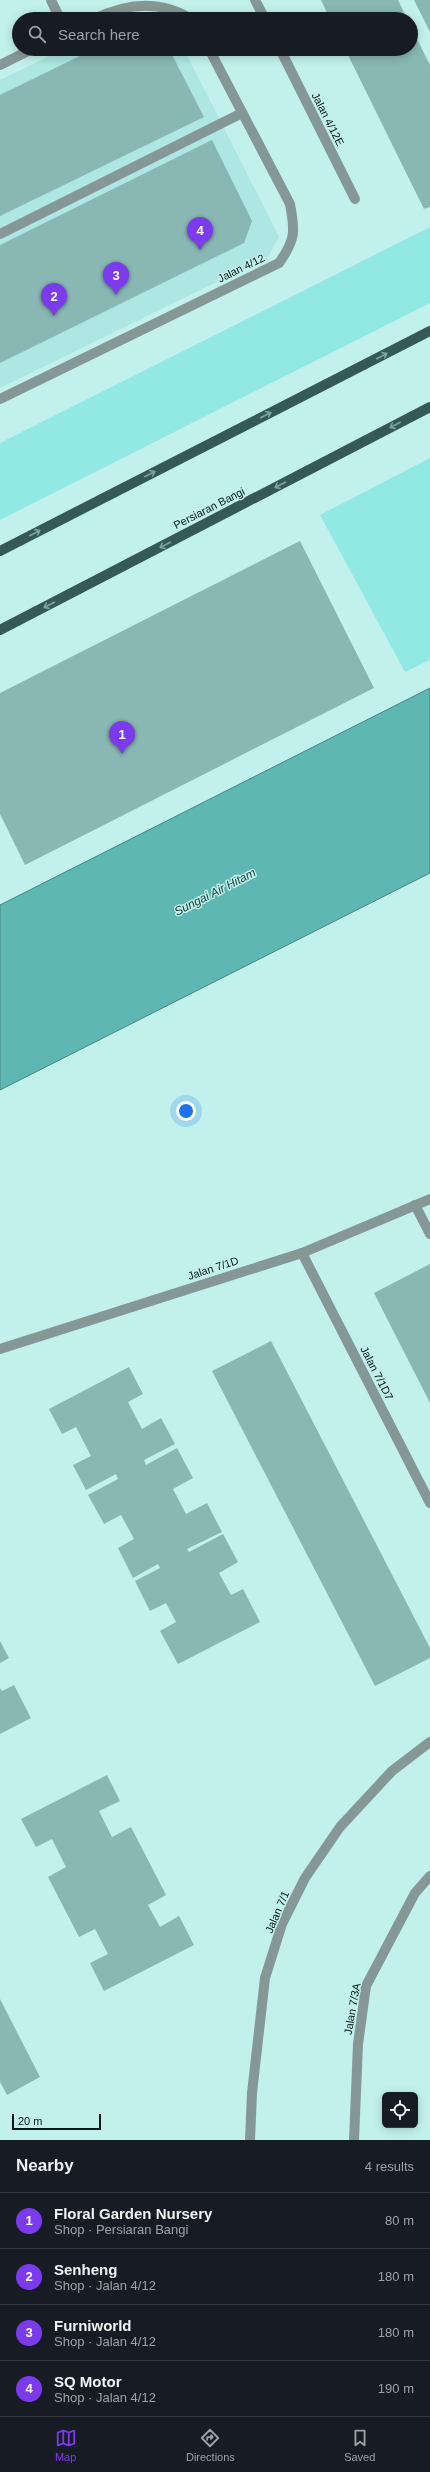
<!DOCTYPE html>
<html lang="en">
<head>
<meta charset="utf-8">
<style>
  body { margin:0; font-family:Arial,sans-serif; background:#20242c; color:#f1f3f6 }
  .controls { position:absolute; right:12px; bottom:12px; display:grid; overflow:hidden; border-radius:6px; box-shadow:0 2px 10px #0003 }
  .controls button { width:36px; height:36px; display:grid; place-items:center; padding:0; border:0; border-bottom:1px solid #363941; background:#171b24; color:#f1f3f6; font:20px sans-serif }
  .scale { position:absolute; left:12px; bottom:10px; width:89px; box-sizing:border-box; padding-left:4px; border:2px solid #061817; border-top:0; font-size:11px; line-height:14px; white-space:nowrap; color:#061817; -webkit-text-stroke:3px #c2f1ed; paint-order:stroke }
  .you { position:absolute; left:186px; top:1111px; width:14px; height:14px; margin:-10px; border:3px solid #fff; border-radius:50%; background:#1a73e8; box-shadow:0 0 0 6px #1a73e833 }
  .badge { display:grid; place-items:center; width:26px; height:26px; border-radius:50%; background:#7c3aed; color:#fff; font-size:13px; font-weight:700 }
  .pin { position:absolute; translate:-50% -33px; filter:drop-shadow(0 1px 2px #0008) }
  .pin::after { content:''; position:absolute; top:21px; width:14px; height:12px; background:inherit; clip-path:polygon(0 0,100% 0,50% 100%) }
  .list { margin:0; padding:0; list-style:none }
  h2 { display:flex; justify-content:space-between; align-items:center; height:52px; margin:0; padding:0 16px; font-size:17px }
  h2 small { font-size:13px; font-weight:400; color:#9ea1a6 }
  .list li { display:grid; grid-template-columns:26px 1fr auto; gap:12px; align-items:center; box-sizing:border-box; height:56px; padding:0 16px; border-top:1px solid #363941 }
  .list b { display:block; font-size:15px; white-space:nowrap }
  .list p { margin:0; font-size:13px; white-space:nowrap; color:#9ea1a6 }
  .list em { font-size:13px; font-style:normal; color:#9ea1a6 }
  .icon { flex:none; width:22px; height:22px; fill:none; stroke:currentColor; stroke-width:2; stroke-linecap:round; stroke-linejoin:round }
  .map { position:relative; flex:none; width:430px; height:2140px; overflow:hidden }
  .search { position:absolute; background:#171b24; box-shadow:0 2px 10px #0003; left:12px; right:12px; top:12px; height:44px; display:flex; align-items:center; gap:10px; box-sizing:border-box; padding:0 14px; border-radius:22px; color:#9ea1a6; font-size:15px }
  .sheet { height:276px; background:#171b24 }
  nav { display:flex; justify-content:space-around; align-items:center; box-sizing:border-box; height:56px; border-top:1px solid #363941; background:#171b24; font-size:11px; color:#9ea1a6 }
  nav a { display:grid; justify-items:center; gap:2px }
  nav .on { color:#7c3aed }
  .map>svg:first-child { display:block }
  .built { fill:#ade6e2 }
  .green { fill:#92e9e3 }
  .water { fill:#5eb7b2; stroke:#448784 }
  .building { fill:#89b7b4 }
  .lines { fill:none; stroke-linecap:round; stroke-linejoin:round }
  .minor { stroke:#859897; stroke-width:10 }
  .major { stroke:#355957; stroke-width:10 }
  .oneway { stroke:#7ca5a2 }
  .labels { text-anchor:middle; stroke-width:3; stroke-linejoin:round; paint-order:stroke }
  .street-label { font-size:11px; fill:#061817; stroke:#c2f1ed }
  .water-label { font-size:12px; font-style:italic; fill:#123d3b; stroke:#c2f1ed }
</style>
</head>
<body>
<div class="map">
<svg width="430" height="2140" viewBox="0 0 430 2140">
  <rect width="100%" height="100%" fill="#c2f1ed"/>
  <g class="built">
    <polygon points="147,15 167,15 169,19 132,19"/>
    <polygon points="64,49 184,49 279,237 268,257 0,388 0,80"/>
  </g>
  <g class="green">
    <polygon points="430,227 430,303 0,520 0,443"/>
    <polygon points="430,458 430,660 405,672 320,515"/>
  </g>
  <polygon class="water" points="430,688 430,873 0,1090 0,905"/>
  <g class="building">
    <polygon points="321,0 398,0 407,19 330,19"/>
    <polygon points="414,0 430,0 430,32"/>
    <polygon points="411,27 430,65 430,207 424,209 345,49 411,49"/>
    <polygon points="94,49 169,49 204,117 0,216 0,95"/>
    <polygon points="212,140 252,221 244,243 0,363 0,245"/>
    <polygon points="300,541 374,688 25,865 0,814 0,693"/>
    <polygon points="430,1264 430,1403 374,1293"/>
    <polygon points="271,1341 430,1648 430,1658 375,1686 212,1371"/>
    <polygon points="129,1367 143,1394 128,1402 142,1429 161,1418 175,1444 144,1460 146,1465 177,1448 193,1478 173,1489 186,1514 207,1503 222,1532 187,1549 189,1552 223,1534 238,1562 219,1573 231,1595 243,1589 260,1622 178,1664 160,1631 176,1622 166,1603 150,1611 135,1581 160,1568 158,1564 133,1578 118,1548 134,1539 121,1515 104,1524 88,1495 118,1479 116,1474 86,1490 73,1465 91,1456 76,1427 62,1434 49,1409"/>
    <polygon points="0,1641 9,1658 0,1663"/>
    <polygon points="14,1685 31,1718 0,1734 0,1688 2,1691"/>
    <polygon points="107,1775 120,1801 99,1811 112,1837 131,1827 166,1895 148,1905 160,1927 179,1916 194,1945 104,1991 90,1963 108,1954 95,1929 79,1937 48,1877 66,1867 52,1839 36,1847 21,1819"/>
    <polygon points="0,1999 40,2077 7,2095 0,2082"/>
  </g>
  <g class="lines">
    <g class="minor">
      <polyline points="51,0 60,19"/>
      <polyline points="255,0 265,19"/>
      <path d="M 94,19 C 127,3 161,0 191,19"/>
      <polyline points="280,49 355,199"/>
      <polyline points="0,65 32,49"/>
      <polyline points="0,234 242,113"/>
      <path d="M 0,399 L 279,263 C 296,239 295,231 290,204 L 209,49"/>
      <polyline points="415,1205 430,1234"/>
      <polyline points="302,1253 430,1503"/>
      <polyline points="0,1349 302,1253 430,1199"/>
      <polyline points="250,2140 252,2093 265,1978 282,1924 305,1878 340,1827 392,1771 430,1742"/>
      <polyline points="354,2140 358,2044 366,1986 415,1893 430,1876"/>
    </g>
    <g class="major">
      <polyline points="0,551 430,331"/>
      <polyline points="0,630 430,407"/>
    </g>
  </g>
  <defs><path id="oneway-shaft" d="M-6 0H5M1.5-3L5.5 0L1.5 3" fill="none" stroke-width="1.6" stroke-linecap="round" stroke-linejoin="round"/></defs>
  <g class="oneway">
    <use href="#oneway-shaft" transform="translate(382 356) rotate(-27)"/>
    <use href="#oneway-shaft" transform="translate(266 415) rotate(-27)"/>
    <use href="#oneway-shaft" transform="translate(395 425) rotate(153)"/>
    <use href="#oneway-shaft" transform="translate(150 474) rotate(-27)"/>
    <use href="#oneway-shaft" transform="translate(280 485) rotate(153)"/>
    <use href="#oneway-shaft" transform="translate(35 533) rotate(-27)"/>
    <use href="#oneway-shaft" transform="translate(165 545) rotate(153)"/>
    <use href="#oneway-shaft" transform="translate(49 605) rotate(153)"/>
  </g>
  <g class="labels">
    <g class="street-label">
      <text transform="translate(328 119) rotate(63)" y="4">Jalan 4/12E</text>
      <text transform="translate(241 268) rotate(-26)" y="4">Jalan 4/12</text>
      <text transform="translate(209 508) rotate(-27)" y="4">Persiaran Bangi</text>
      <text transform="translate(213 1268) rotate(-18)" y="4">Jalan 7/1D</text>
      <text transform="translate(377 1373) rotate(63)" y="4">Jalan 7/1D7</text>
      <text transform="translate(277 1912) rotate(-67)" y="4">Jalan 7/1</text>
      <text transform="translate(352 2009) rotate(-80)" y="4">Jalan 7/3A</text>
    </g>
    <g class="water-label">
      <text transform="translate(215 892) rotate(-27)" y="4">Sungai Air Hitam</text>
    </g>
  </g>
</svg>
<div class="controls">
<button><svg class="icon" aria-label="locate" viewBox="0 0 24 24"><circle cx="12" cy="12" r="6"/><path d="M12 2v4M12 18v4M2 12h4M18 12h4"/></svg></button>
</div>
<div class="scale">20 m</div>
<div class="you"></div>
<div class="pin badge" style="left:122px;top:754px">1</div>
<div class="pin badge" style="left:54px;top:316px">2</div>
<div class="pin badge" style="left:116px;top:295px">3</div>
<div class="pin badge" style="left:200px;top:250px">4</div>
<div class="search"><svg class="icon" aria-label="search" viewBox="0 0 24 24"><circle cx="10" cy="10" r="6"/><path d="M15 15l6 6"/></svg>Search here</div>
</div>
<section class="sheet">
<h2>Nearby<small>4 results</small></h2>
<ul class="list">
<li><span class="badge">1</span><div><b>Floral Garden Nursery</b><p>Shop · Persiaran Bangi</p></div><em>80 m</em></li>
<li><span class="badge">2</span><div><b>Senheng</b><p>Shop · Jalan 4/12</p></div><em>180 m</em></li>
<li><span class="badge">3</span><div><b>Furniworld</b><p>Shop · Jalan 4/12</p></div><em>180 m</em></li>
<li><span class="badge">4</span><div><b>SQ Motor</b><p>Shop · Jalan 4/12</p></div><em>190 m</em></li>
</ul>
</section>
<nav>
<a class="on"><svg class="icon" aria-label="map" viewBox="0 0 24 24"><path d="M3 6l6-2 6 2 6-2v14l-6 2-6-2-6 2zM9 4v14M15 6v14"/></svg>Map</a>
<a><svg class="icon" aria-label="directions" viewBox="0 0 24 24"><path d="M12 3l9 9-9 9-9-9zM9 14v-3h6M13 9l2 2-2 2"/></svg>Directions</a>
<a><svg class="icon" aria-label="saved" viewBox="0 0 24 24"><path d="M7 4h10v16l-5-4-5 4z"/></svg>Saved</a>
</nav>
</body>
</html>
